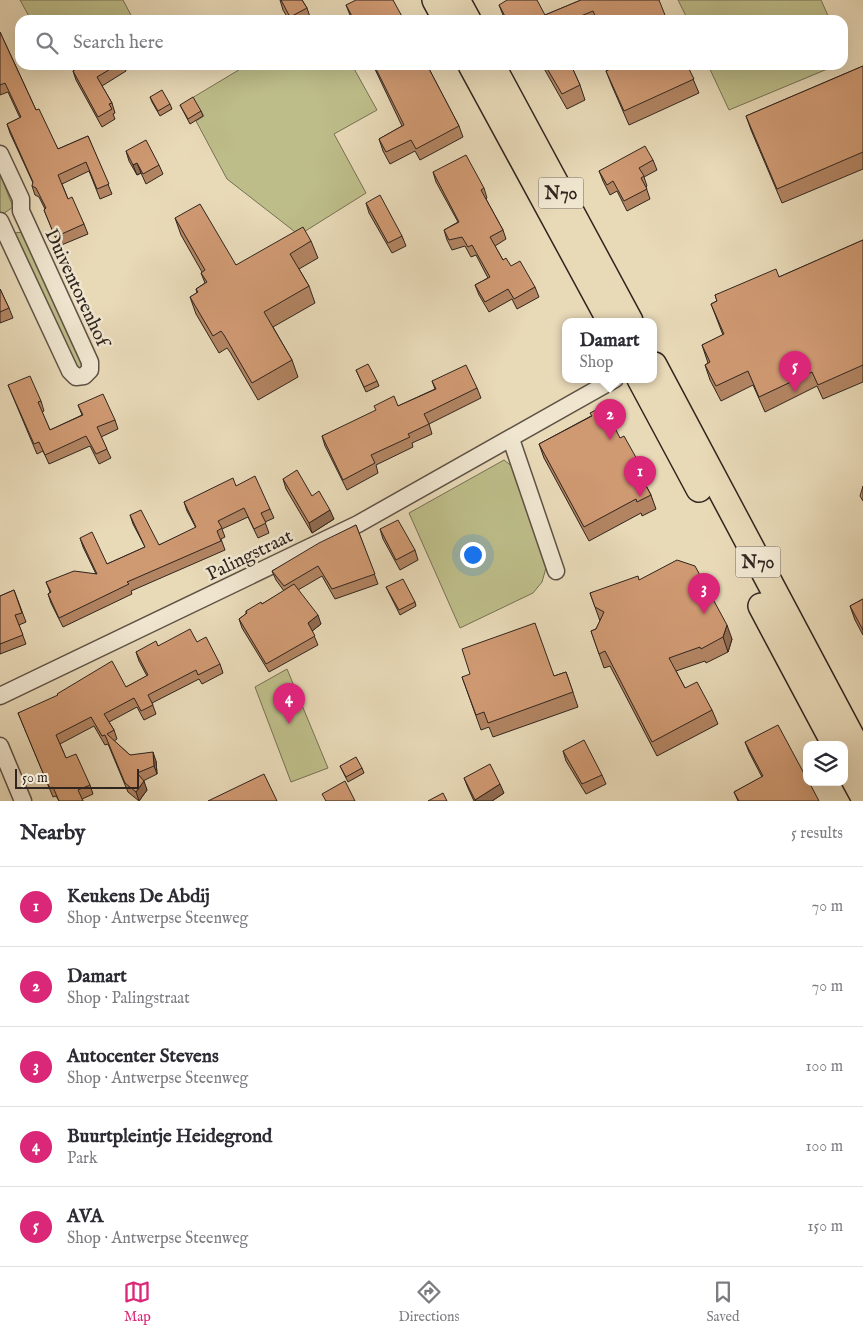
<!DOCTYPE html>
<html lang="en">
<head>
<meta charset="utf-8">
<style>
  body { margin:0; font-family:"IM FELL English",serif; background:#f7f7f7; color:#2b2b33 }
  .controls { position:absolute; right:15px; bottom:15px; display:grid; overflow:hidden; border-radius:10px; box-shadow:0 5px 20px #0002 }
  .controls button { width:45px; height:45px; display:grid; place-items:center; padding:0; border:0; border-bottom:1px solid #e1e1e2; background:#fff; color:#2b2b33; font:25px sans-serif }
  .scale { position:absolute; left:15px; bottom:12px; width:124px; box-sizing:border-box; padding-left:5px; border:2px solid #30251f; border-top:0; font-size:14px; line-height:18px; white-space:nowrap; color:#30251f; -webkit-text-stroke:4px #f0e6d0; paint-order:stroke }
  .you { position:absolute; left:472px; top:554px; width:18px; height:18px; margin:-12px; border:4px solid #fff; border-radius:50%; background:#1a73e8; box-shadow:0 0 0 8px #1a73e833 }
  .badge { display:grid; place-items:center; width:32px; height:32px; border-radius:50%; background:#db2777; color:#fff; font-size:16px; font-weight:700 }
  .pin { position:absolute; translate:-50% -41px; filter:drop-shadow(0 1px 2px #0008) }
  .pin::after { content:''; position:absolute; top:26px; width:18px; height:15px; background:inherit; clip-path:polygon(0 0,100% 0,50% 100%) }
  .popup { position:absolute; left:562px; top:318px; width:95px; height:65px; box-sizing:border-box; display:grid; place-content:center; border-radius:10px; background:#fff; filter:drop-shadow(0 1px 4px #0005); font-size:16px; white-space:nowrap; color:#7c7c81 }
  .popup b { font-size:19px; color:#2b2b33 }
  .popup::after { content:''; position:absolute; left:50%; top:100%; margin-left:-10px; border:10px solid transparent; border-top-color:#fff }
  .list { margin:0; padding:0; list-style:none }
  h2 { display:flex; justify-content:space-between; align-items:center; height:65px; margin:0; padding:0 20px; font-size:21px }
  h2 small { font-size:16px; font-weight:400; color:#7c7c81 }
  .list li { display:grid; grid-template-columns:32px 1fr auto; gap:15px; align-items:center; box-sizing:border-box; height:80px; padding:0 20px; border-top:1px solid #e1e1e2 }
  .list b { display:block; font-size:19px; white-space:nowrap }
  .list p { margin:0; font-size:16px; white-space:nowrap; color:#7c7c81 }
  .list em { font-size:16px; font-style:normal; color:#7c7c81 }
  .icon { flex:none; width:28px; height:28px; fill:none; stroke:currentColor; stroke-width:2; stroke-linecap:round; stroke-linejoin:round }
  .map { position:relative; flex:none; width:863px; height:801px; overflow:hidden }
  .search { position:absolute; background:#fff; box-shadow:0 5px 20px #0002; left:15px; right:15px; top:15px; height:55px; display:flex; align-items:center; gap:12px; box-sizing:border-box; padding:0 18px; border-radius:15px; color:#7c7c81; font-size:19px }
  .sheet { height:465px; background:#fff }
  nav { display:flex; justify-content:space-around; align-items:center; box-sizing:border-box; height:70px; border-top:1px solid #e1e1e2; background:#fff; font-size:14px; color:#7c7c81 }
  nav a { display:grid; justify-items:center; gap:2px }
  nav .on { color:#db2777 }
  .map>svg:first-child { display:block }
  .green { fill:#bdbd89; stroke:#767154 }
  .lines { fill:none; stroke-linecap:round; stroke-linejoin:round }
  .street-casing { stroke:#5e5245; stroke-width:19 }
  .primary-casing { stroke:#30251f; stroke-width:28 }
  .street { stroke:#f0e6d0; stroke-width:16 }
  .primary { stroke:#e8d9b7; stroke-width:25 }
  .wall { fill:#b28462; stroke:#30251f }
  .shaded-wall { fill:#916b50; stroke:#30251f }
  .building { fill:#cf9972; stroke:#30251f }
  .labels { text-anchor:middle; stroke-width:5; stroke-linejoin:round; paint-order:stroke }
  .shield { fill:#f0e6d0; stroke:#6a5f54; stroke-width:1 }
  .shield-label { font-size:18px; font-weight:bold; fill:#30251f }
  .street-label { font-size:19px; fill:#30251f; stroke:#f0e6d0 }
</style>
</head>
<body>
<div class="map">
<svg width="863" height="801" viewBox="0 0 863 801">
  <rect width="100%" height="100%" fill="#e8d9b7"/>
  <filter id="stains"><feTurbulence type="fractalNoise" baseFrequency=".004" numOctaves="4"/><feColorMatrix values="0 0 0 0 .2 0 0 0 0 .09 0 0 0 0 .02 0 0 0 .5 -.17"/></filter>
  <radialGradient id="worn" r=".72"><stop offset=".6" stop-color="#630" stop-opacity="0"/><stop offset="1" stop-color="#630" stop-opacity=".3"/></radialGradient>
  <g class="green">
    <polygon points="20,0 123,0 132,17 127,20 31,20"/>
    <polygon points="678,0 821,0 830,20 688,20"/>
    <polygon points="247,65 352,65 377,110 334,134 366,193 299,235 227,179 196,121 204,116 192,98"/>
    <polygon points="708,65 837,65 729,110"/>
    <polygon points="0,174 13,207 3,214 0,213"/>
    <polygon points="25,232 86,367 78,374 12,233"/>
    <polygon points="504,460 514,468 546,568 542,582 533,593 460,628 409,513"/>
    <polygon points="287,669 328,768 291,782 255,687"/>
  </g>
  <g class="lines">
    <g class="street-casing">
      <g id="street">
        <polyline points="0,154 21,199 21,211 90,362 90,370 84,376 76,377 70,371 0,221"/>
        <polyline points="511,439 556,571"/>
        <polyline points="0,696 358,524 615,379"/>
        <polyline points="0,746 23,801"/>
      </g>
    </g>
    <g class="primary-casing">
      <g id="primary">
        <polyline points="435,0 446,20"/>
        <polyline points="457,0 468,20"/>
        <polyline points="471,65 610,321"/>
        <polyline points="492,65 630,321"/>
        <polyline points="654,365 863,758"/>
        <polyline points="640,379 699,489"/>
        <polyline points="761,606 835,745"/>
        <polyline points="844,761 863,796"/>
      </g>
    </g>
    <use href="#street" class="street"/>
    <use href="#primary" class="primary"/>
  </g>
  <g class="wall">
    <polygon points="280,0 302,0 307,8 311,20 289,20 283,10"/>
    <polygon points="581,0 667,20 505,20 499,5 545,15"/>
    <polygon points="346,5 404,20 352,20"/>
    <polygon points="0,32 36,110 58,149 88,136 112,194 100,199 89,171 62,184 68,199 84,224 88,234 59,246 44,210 45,209 39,197 35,195 32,186 33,183 10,133 7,124 20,118 8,92 0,95"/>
    <polygon points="82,65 129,65 125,67 126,71 102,86 112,103 115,113 113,114 115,119 102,127 76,80 73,71"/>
    <polygon points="373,65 427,65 459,126 463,137 420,160 415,151 390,164 383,151 379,139 402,126"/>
    <polygon points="542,65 571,65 580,85 585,100 567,109"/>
    <polygon points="616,65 687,65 699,93 629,125 612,86 606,71 616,67"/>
    <polygon points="863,66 863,169 782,203 751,130 746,116"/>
    <polygon points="150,97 170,104 172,109 160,116 152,102"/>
    <polygon points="180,105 201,111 203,116 190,124"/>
    <polygon points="126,151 159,165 163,174 146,184 141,173 137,175 129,161"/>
    <polygon points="653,160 657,170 644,177 647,186 646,187 650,199 627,211 617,191 610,195 603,181 599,171"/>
    <polygon points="433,172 484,188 487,198 486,199 503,230 506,239 495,246 503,260 535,287 539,297 517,309 512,299 489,312 479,295 475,285 488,278 476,255 471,257 465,246 452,250 447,240 444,230 458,222 436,182"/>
    <polygon points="366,203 402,236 406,246 392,253 369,213"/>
    <polygon points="175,218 236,265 311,241 318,258 299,269 309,286 315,303 273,327 292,360 298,377 258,400 230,352 227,348 219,353 196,314 190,297 197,293 196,289 205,283 201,273 202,272 181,235"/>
    <polygon points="863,240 863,382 823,399 817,386 765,412 753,385 721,401 710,380 705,365 708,363 702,345 723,335 711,304 717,301 715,295 779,277"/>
    <polygon points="0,289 9,308 13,318 0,323"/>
    <polygon points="356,370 377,381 379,386 366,392"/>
    <polygon points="432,381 477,388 481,398 429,424 432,434 412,443 413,447 376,465 378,473 347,490 325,446 322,436 398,406 435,389"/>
    <polygon points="8,385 41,401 44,411 42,412 50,430 82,415 78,405 115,420 118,429 101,437 111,458 99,464 90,446 49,464 43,451 37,454"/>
    <polygon points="591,416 620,438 638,461 643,475 641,476 651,495 656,509 642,516 641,513 589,541 544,458 539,444"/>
    <polygon points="283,479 312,496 334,519 312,533 286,489"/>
    <polygon points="236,486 270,509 274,518 265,522 269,533 258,538 248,517 222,529 225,537 221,539 225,550 131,591 132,594 63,627 51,603 48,594 50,592 46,582 96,574 83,547 80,538 107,564 145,547 133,524 130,515 159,545 196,528 187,511 184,502"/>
    <polygon points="356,525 378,584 335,599 322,576 298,590 321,624 312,631 318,645 269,672 242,628 239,619 246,614 246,611 262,604 284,591 276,580 272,571"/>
    <polygon points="380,529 415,550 418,560 400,570 383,539"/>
    <polygon points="639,580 732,639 728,652 706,663 705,661 676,671 685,688 712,710 718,724 657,756 610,666 604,668 591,631 596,629 600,621 590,593"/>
    <polygon points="386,587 415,602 416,606 400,615"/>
    <polygon points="14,590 26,622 19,625 26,644 0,654 0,596"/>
    <polygon points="863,599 863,635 855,620 850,606"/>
    <polygon points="197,642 220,664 223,673 202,684 199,679 152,703 156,714 144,720 137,707 109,722 114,730 117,739 114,741 130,755 156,761 157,774 143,781 147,790 139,801 128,792 108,744 105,745 94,726 60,744 66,758 90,785 93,794 82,799 83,801 59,801 56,796 53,797 18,713 126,687 147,676 139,661 136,652 158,646"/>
    <polygon points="566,672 578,707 493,737 489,727 481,730 462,677 554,676"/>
    <polygon points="745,742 819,801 738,801 734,792 762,777 749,752"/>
    <polygon points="563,751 602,775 606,784 586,794 566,761"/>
    <polygon points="340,766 362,768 364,773 348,782"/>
    <polygon points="464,778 504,793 492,801 474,801 468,788"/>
  </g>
  <g class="shaded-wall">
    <polygon points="137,163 141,173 137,175 133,165"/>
    <polygon points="330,510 334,519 312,533 309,523"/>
    <polygon points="318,615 321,624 311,632 308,623"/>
    <polygon points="727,625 732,639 728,652 723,637"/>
    <polygon points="153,752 156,761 157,774 154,766"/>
    <polygon points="144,781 147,790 139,801 136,792"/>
    <polygon points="500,784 504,793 492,801 476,801 475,800"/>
  </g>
  <g class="building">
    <polygon points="281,0 302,0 307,8 290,17"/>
    <polygon points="356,0 393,0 404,20 354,20 346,5"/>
    <polygon points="507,0 537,0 545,15 581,0 659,0 667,20 597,20 593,11 571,20 507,20 499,5"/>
    <polygon points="0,32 36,110 39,109 58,149 88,136 109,184 97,189 86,162 58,175 68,199 72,197 84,224 55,237 44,210 46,208 36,188 32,186 33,182 7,124 21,117 5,83 0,85"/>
    <polygon points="82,65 117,65 97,77 112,103 109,104 112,109 98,117 73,71"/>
    <polygon points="374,65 427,65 459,126 416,149 411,140 386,152 379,139 404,125"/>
    <polygon points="545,65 571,65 580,85 562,94"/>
    <polygon points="617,65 687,65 694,79 624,111 606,71 617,66"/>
    <polygon points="863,66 863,152 777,189 746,116"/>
    <polygon points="162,90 170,104 158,111 150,97"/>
    <polygon points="193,97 201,111 188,119 180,105"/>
    <polygon points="146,140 159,165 143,174 137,163 133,165 126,151"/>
    <polygon points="645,146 653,160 639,168 644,176 641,178 647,189 624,201 613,181 607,185 599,171"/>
    <polygon points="466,155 484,188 481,190 503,230 490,237 503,260 506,258 511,266 520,261 535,287 514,299 508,289 485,302 475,285 490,277 472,245 468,247 462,237 449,240 444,230 459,222 433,172"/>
    <polygon points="380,195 402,236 388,243 366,203"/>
    <polygon points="200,204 236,265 303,227 311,241 290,254 309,286 264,312 292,360 252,383 224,335 221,331 213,336 190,297 198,292 196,289 207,282 201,273 205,270 175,218"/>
    <polygon points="863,240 863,365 818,385 812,372 759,397 748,371 716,386 705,365 710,362 702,345 724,334 711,304 717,301 715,295 776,269 779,277"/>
    <polygon points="0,289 9,308 0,312"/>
    <polygon points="368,364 377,381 364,387 356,370"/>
    <polygon points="466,365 477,388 424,414 429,424 408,434 410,437 371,455 375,463 343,480 322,436 376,410 374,406 394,396 398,406 436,389 432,381"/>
    <polygon points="30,376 41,401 38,402 50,430 83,415 78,405 103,394 115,420 97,427 107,449 96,454 86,436 45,455 39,442 34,444 8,385"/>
    <polygon points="604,406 620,438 624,436 638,461 634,463 651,495 637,502 636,499 584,527 539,444 592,416 590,413"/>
    <polygon points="297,470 312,496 319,491 330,510 309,523 283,479"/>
    <polygon points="255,476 270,509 261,513 266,523 254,529 244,508 218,521 222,528 217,531 221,541 127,582 129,584 59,618 48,594 51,592 46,582 74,571 97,574 80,538 92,532 107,564 145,547 130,515 141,510 159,545 196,527 184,502 233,478 236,486"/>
    <polygon points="863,486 863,501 860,496"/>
    <polygon points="398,520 415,550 396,560 380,529"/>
    <polygon points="356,525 375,574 332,589 318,566 284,586 272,571 319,543"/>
    <polygon points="677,560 695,566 727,625 723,637 701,649 700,647 669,658 685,688 697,682 712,710 652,742 605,651 599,654 591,631 596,629 604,612 595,607 590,593 638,576 639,580"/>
    <polygon points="403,579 415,602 399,610 386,587"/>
    <polygon points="294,584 318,615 308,623 315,636 266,664 239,619 247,613 246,611 261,602 262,604"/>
    <polygon points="14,590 22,613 15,615 23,635 0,644 0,596"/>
    <polygon points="863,599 863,630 850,606"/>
    <polygon points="535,623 554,676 566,672 573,692 488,723 484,712 476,715 462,677 470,674 462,649"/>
    <polygon points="190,629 197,642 206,637 220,664 198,675 196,670 148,695 153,705 141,711 134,698 104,714 114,730 107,734 130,755 153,752 154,766 137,773 144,781 136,792 125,783 105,735 102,736 91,717 56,735 66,758 76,754 90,785 78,790 83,801 59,801 53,787 50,788 46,780 18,713 58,695 57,694 112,661 126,687 148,675 136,652 156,641 158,646"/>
    <polygon points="778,725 807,779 807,782 809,782 819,801 739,801 734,792 763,776 745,742"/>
    <polygon points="584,740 602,775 582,784 563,751"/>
    <polygon points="356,757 362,768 346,777 340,766"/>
    <polygon points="490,764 500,784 475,800 464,778"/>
    <polygon points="264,774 277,801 208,801"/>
    <polygon points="345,781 355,801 326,801 322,794"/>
    <polygon points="443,793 447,801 428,801"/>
  </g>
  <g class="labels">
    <g class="shield">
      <rect x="538.5" y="177.5" width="45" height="31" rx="4"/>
      <rect x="735.5" y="546.5" width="45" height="31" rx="4"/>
    </g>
    <g class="shield-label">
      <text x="561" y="199">N70</text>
      <text x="758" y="568">N70</text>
    </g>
    <g class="street-label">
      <text transform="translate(78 287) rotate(65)" y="7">Duiventorenhof</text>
      <text transform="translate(249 554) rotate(-26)" y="7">Palingstraat</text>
    </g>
  </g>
  <rect width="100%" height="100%" filter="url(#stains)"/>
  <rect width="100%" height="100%" fill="url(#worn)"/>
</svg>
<div class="controls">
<button><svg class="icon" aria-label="layers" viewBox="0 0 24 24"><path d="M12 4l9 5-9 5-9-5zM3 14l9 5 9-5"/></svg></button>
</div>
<div class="scale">50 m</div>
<div class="you"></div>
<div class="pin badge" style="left:640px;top:497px">1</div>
<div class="pin badge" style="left:610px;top:440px">2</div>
<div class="popup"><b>Damart</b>Shop</div>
<div class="pin badge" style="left:704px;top:614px">3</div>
<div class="pin badge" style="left:289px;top:724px">4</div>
<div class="pin badge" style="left:795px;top:392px">5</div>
<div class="search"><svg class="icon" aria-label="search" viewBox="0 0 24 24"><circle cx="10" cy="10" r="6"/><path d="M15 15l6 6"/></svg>Search here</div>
</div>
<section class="sheet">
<h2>Nearby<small>5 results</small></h2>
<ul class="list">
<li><span class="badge">1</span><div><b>Keukens De Abdij</b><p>Shop · Antwerpse Steenweg</p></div><em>70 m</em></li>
<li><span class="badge">2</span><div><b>Damart</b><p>Shop · Palingstraat</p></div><em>70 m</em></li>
<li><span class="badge">3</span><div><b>Autocenter Stevens</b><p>Shop · Antwerpse Steenweg</p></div><em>100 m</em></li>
<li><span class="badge">4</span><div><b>Buurtpleintje Heidegrond</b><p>Park</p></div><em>100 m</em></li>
<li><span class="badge">5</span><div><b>AVA</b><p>Shop · Antwerpse Steenweg</p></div><em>150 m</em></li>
</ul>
</section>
<nav>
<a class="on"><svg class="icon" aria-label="map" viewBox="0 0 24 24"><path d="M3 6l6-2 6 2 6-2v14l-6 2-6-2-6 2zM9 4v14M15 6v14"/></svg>Map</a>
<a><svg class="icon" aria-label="directions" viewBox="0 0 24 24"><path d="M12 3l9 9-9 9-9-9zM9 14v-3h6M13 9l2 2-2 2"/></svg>Directions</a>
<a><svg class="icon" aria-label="saved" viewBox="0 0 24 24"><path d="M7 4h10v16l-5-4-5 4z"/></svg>Saved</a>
</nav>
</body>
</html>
